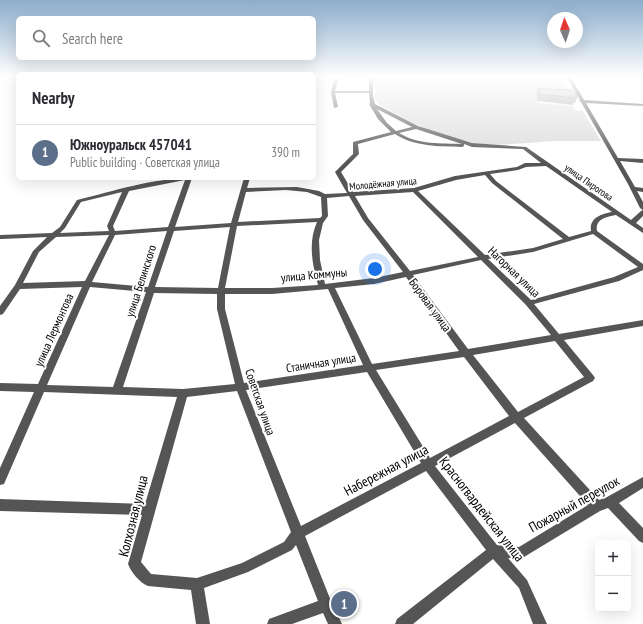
<!DOCTYPE html>
<html lang="en">
<head>
<meta charset="utf-8">
<style>
  body { margin:0; font-family:"PT Sans Narrow",sans-serif; background:#f2f2f3; color:#2b2b33 }
  .controls { position:absolute; right:12px; bottom:12px; display:grid; overflow:hidden; border-radius:6px; box-shadow:0 4px 16px #0002 }
  .controls button { width:36px; height:36px; display:grid; place-items:center; padding:0; border:0; border-bottom:1px solid #e1e1e2; background:#fff; color:#2b2b33; font:20px sans-serif }
  .compass { position:absolute; left:547px; top:12px; width:36px; height:36px; border-radius:50%; background:#fff; box-shadow:0 4px 16px #0002; rotate:357deg }
  .you { position:absolute; left:375px; top:269px; width:14px; height:14px; margin:-10px; border:3px solid #fff; border-radius:50%; background:#1a73e8; box-shadow:0 0 0 6px #1a73e833 }
  .badge { display:grid; place-items:center; width:26px; height:26px; border-radius:50%; background:#d93025; color:#fff; font-size:13px; font-weight:700 }
  .pin { position:absolute; translate:-50% -50%; border:2px solid #fff; box-shadow:0 1px 4px #0006 }
  .list { margin:0; padding:0; list-style:none }
  h2 { display:flex; justify-content:space-between; align-items:center; height:52px; margin:0; padding:0 16px; font-size:17px }
  h2 small { font-size:13px; font-weight:400; color:#7c7c81 }
  .list li { display:grid; grid-template-columns:26px 1fr auto; gap:12px; align-items:center; box-sizing:border-box; height:56px; padding:0 16px; border-top:1px solid #e1e1e2 }
  .list b { display:block; font-size:15px; white-space:nowrap }
  .list p { margin:0; font-size:13px; white-space:nowrap; color:#7c7c81 }
  .list em { font-size:13px; font-style:normal; color:#7c7c81 }
  .icon { flex:none; width:22px; height:22px; fill:none; stroke:currentColor; stroke-width:2; stroke-linecap:round; stroke-linejoin:round }
  .map { position:relative; flex:none; width:643px; height:624px; overflow:hidden }
  .search { position:absolute; background:#fff; box-shadow:0 4px 16px #0002; left:16px; top:16px; width:300px; height:44px; display:flex; align-items:center; gap:10px; box-sizing:border-box; padding:0 14px; border-radius:6px; color:#7c7c81; font-size:15px }
  .panel { position:absolute; background:#fff; box-shadow:0 4px 16px #0002; left:16px; top:72px; width:300px; height:108px; border-radius:6px }
  .map>svg:first-child { display:block }
  .green { fill:#dcdcdc }
  .lines { fill:none; stroke-linecap:round; stroke-linejoin:round }
  .minor { fill:#555; fill-rule:evenodd }
  .wall { fill:#a9a9a9 }
  .building { fill:#c4c4c4; stroke:#898989 }
  .labels { text-anchor:middle; stroke-width:4; stroke-linejoin:round; paint-order:stroke }
  .far-street-label { font-size:10px; fill:#000; stroke:#fff }
  .street-label { font-size:12px; fill:#000; stroke:#fff }
  .near-street-label { font-size:14px; fill:#000; stroke:#fff }
</style>
</head>
<body>
<div class="map">
<svg width="643" height="624" viewBox="0 0 643 624">
  <rect width="100%" height="100%" fill="#fff"/>
  <path class="green" d="M 375,76 L 562,76 L 572,95 L 535,92 L 539,103 L 573,106 L 575,110 L 583,111 L 601,141 C 585,141 570,141 555,141 C 531,142 508,146 484,144 C 450,141 407,122 379,104 L 375,100 Z"/>
  <g class="lines">
    <g class="minor">
      <path d="M 335,76 L 339,76 L 335,91 L 369,91 L 369,76 L 373,76 L 373,96 L 375,104 L 418,126 L 472,143 L 526,147 L 631,220 L 641,211 L 643,210 L 643,216 L 636,223 L 643,228 L 643,233 L 616,215 C 606,217 595,219 597,231 L 643,264 L 643,270 L 619,281 L 534,304 L 559,334 L 643,320 L 643,326 L 564,340 L 593,375 L 595,378 L 593,381 L 524,418 L 599,500 L 607,497 L 643,477 L 643,488 L 619,503 L 643,528 L 643,543 L 639,541 L 608,508 L 600,511 L 524,557 L 520,559 L 508,558 L 527,580 L 547,624 L 533,624 L 519,588 L 493,559 L 413,624 L 395,624 L 397,619 L 486,550 L 426,471 L 305,536 L 331,601 L 342,624 L 328,624 L 323,613 L 292,624 L 267,624 L 269,619 L 318,601 L 296,545 L 292,550 L 248,572 L 204,588 L 210,624 L 196,624 L 191,590 L 148,586 C 140,583 131,572 128,564 L 142,515 L 0,511 L 0,499 L 145,504 L 177,397 L 44,392 L 4,484 L 0,485 L 0,468 L 34,392 L 0,391 L 0,383 L 38,384 L 82,287 L 20,289 L 3,314 L 0,315 L 0,306 L 15,285 L 33,251 L 47,237 L 2,239 L 0,239 L 0,235 L 52,233 L 60,227 L 77,200 C 114,191 153,178 192,178 L 175,227 L 231,223 L 244,178 L 250,178 L 247,188 L 297,187 L 319,191 L 325,194 L 347,193 L 335,172 L 353,154 L 353,142 L 391,132 L 378,119 L 369,104 L 370,103 L 369,93 L 335,93 L 338,107 L 334,108 L 331,92 ZM 377,109 L 412,127 L 396,131 L 387,123 ZM 416,129 L 462,144 C 441,143 419,145 399,133 ZM 395,134 C 415,147 439,146 462,147 L 464,146 L 464,144 L 472,147 L 523,149 L 541,163 L 525,163 L 517,167 L 455,176 L 414,188 L 353,192 L 341,172 L 359,154 L 358,144 ZM 546,166 L 612,212 C 601,214 589,218 591,231 L 569,237 L 496,181 L 490,174 L 518,170 L 526,167 ZM 485,175 L 492,183 L 563,239 L 533,248 L 485,255 L 418,191 L 456,180 ZM 185,180 L 168,227 L 115,231 L 113,226 L 129,191 ZM 286,190 L 307,192 L 321,197 L 322,216 L 320,218 L 238,222 L 246,192 ZM 122,192 L 107,226 L 109,231 L 60,233 L 65,228 L 81,202 ZM 413,192 L 478,257 L 410,271 L 368,218 L 355,196 ZM 349,196 L 363,220 L 403,272 L 374,278 L 325,284 L 320,260 L 319,240 L 323,223 L 328,216 L 327,198 ZM 317,222 C 308,242 312,264 318,285 L 272,288 L 225,288 L 237,226 ZM 230,227 L 218,288 L 155,287 L 174,231 ZM 167,231 L 148,287 L 92,282 L 115,235 ZM 593,234 L 638,267 L 614,277 L 531,300 L 488,259 L 533,252 ZM 109,235 L 85,281 L 23,283 L 39,252 L 56,237 ZM 481,260 L 526,305 L 551,335 L 468,349 L 413,275 ZM 406,277 L 459,351 L 372,364 L 335,288 L 374,284 ZM 90,287 L 146,292 L 113,387 L 47,385 ZM 328,289 L 363,365 L 244,383 L 225,309 L 225,294 L 272,294 ZM 154,293 L 217,294 L 217,309 L 235,384 L 183,389 L 123,387 ZM 555,341 L 584,377 L 518,412 L 473,355 ZM 464,357 L 509,416 L 430,458 L 376,370 ZM 367,372 L 421,463 L 301,526 L 246,390 ZM 237,391 L 291,532 L 284,542 L 242,563 L 197,578 L 151,574 L 141,562 L 187,397 ZM 515,423 L 588,505 L 519,547 L 497,545 L 435,466 Z"/>
      <polygon points="566,76 570,76 584,100 643,104 643,106 586,103 618,158 643,159 643,163 620,161 635,187 643,188 643,192 637,191 643,202 643,210 640,208 628,184 581,102 579,101 580,100"/>
    </g>
  </g>
  <polygon class="wall" points="538,88 557,90 557,89 578,96 575,103 573,103 573,105 538,101 536,95"/>
  <polygon class="building" points="538,88 558,90 557,89 572,90 578,96 575,96 576,98 540,94"/>
  <linearGradient id="sky" x2="0" y2="1"><stop stop-color="#8cadcc"/><stop offset="0.47" stop-color="#fff"/><stop offset="1" stop-color="#fff" stop-opacity="0"/></linearGradient>
  <rect width="643" height="163" fill="url(#sky)"/>
  <g class="labels">
    <g class="far-street-label">
      <text transform="translate(589 182) rotate(35)" y="4">улица Пирогова</text>
      <text transform="translate(383 183) rotate(-5)" y="4">Молодёжная улица</text>
    </g>
    <g class="street-label">
      <text transform="translate(514 272) rotate(44)" y="4">Нагорная улица</text>
      <text transform="translate(314 275) rotate(-5)" y="4">улица Коммуны</text>
      <text transform="translate(141 281) rotate(-72)" y="4">улица Белинского</text>
      <text transform="translate(430 305) rotate(54)" y="4">Боровая улица</text>
      <text transform="translate(54 330) rotate(-66)" y="4">улица Лермонтова</text>
      <text transform="translate(321 363) rotate(-9)" y="4">Станичная улица</text>
      <text transform="translate(260 402) rotate(71)" y="4">Советская улица</text>
    </g>
    <g class="near-street-label">
      <text transform="translate(386 470) rotate(-28)" y="5">Набережная улица</text>
      <text transform="translate(574 504) rotate(-29)" y="5">Пожарный переулок</text>
      <text transform="translate(482 509) rotate(52)" y="5">Красногвардейская улица</text>
      <text transform="translate(133 516) rotate(-76)" y="5">Колхозная улица</text>
    </g>
  </g>
</svg>
<div class="controls">
<button>+</button>
<button>−</button>
</div>
<svg class="compass" viewBox="-18 -18 36 36"><path d="M0-13l5 13h-10z" fill="#e53935"/><path d="M0 13l5-13h-10z" fill="#7c7c81"/></svg>
<div class="you"></div>
<div class="pin badge" style="left:344px;top:604px;background:#5c6f8a">1</div>
<div class="search"><svg class="icon" aria-label="search" viewBox="0 0 24 24"><circle cx="10" cy="10" r="6"/><path d="M15 15l6 6"/></svg>Search here</div>
<section class="panel">
<h2>Nearby<small></small></h2>
<ul class="list">
<li><span class="badge" style="background:#5c6f8a">1</span><div><b>Южноуральск 457041</b><p>Public building · Советская улица</p></div><em>390 m</em></li>
</ul>
</section>
</div>
</body>
</html>
